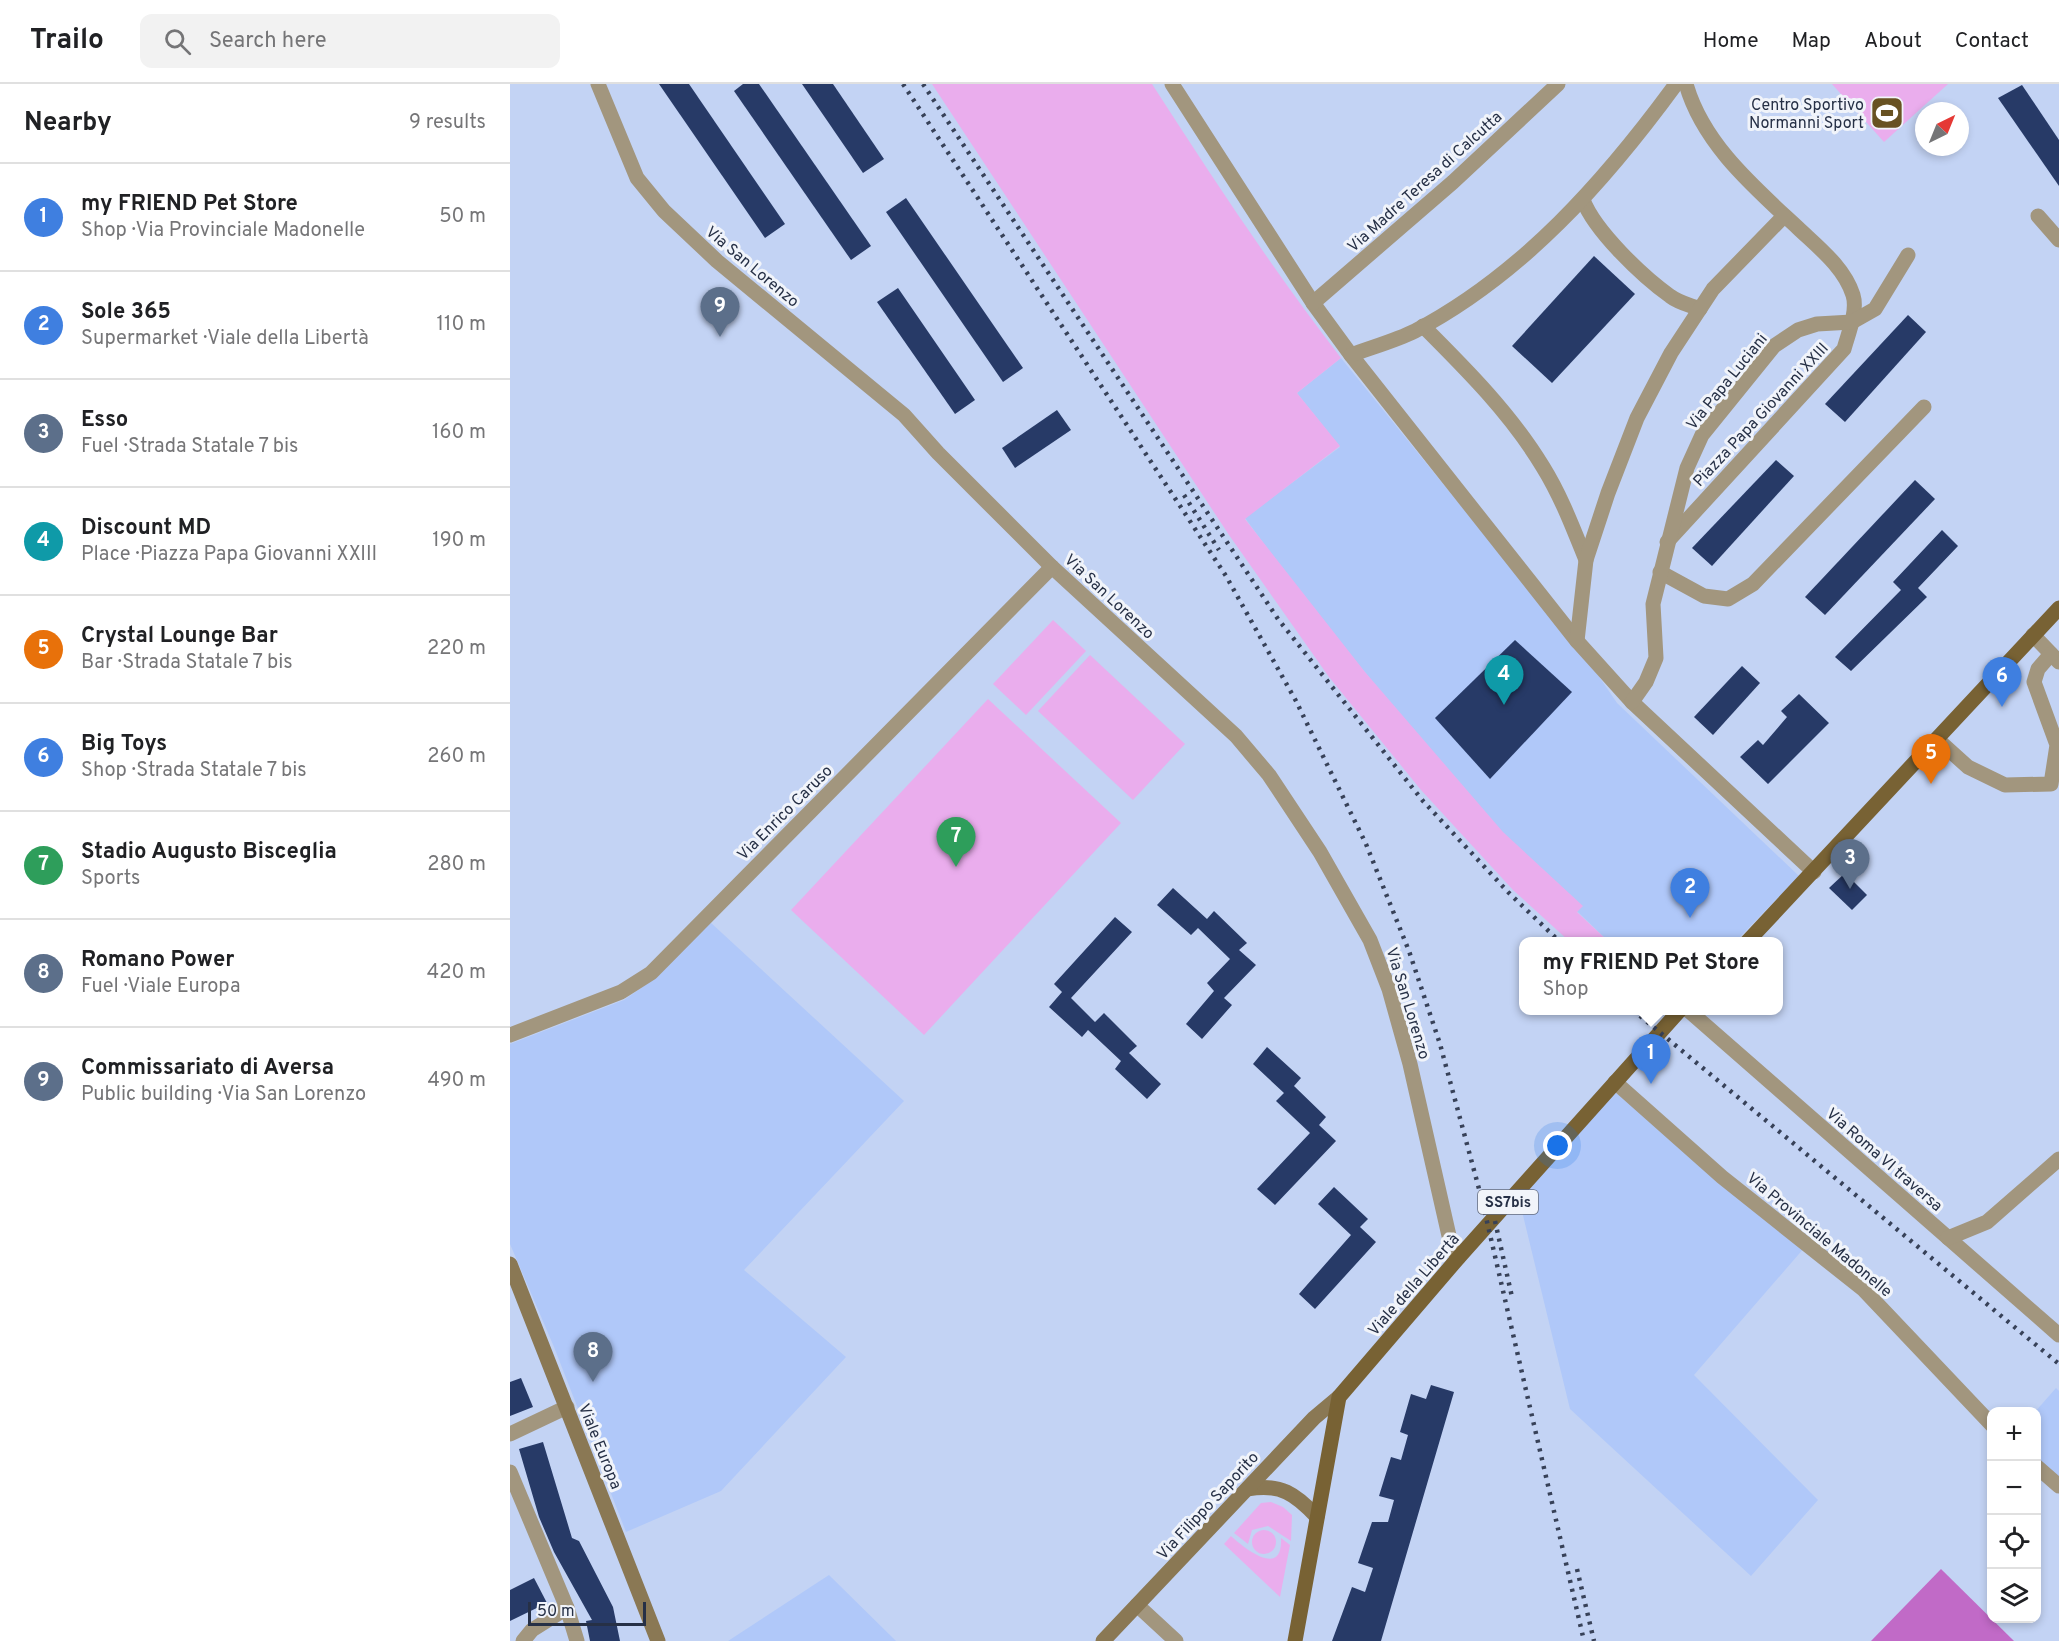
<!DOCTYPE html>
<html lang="en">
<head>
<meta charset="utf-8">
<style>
  body { margin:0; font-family:Overpass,sans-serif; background:#f2f2f2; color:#202124 }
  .controls { position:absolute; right:18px; bottom:18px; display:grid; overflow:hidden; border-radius:12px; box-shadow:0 3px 9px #0003 }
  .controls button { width:54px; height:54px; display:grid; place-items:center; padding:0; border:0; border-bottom:2px solid #e0e0e0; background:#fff; color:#202124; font:30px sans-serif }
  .compass { position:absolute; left:1405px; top:18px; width:54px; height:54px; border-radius:50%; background:#fff; box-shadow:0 3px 9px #0003; rotate:43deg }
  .scale { position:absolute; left:18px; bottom:15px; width:118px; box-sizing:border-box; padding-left:6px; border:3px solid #263046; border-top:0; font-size:16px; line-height:21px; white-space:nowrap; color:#263046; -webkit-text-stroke:4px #f1f4fa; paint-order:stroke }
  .you { position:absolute; left:1048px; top:1062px; width:21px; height:21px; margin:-15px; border:4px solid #fff; border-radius:50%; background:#1a73e8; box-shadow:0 0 0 9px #1a73e833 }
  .badge { display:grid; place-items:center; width:39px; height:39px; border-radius:50%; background:#0b8043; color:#fff; font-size:20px; font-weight:700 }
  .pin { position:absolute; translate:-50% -50px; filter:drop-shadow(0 2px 3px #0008) }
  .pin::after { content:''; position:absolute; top:32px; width:21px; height:18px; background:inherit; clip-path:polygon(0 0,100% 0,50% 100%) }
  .popup { position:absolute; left:1009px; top:853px; width:264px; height:78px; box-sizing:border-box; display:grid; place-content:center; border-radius:12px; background:#fff; filter:drop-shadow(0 2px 4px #0005); font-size:20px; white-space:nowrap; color:#757577 }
  .popup b { font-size:22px; color:#202124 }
  .popup::after { content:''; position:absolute; left:50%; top:100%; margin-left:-12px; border:12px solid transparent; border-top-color:#fff }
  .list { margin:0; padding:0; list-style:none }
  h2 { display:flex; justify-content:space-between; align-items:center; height:78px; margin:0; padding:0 24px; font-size:26px }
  h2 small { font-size:20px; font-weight:400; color:#757577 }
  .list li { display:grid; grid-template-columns:39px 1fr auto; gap:18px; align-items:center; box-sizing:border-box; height:108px; padding:0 24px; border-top:2px solid #e0e0e0 }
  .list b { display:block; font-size:22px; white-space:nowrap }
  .list p { margin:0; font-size:20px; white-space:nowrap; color:#757577 }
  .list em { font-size:20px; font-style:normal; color:#757577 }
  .icon { flex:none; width:33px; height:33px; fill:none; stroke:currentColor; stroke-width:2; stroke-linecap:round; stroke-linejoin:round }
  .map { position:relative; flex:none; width:1549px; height:1557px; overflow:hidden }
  header { display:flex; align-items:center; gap:36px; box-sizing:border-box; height:84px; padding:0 30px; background:#fff; border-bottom:2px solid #e0e0e0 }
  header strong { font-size:28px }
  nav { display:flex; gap:33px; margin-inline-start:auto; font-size:21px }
  .search { width:420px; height:54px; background:#f2f2f2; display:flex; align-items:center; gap:15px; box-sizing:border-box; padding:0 21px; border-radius:12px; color:#757577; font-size:22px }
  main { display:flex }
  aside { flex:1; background:#fff }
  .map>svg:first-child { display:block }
  .built { fill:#b0c8f9 }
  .green { fill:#eaaded }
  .forest { fill:#c16ac7 }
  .building { fill:#273a67 }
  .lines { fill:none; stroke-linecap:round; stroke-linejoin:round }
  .minor { stroke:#a2967e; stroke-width:15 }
  .tertiary { stroke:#a2967e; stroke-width:15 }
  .secondary { stroke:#8a7854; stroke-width:15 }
  .primary { stroke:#786234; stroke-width:15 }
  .rail { stroke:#374158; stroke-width:4.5; stroke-dasharray:3 6; stroke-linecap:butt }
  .labels { text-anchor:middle; stroke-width:6; stroke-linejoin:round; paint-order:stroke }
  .shield { fill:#f1f4fa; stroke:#636b7c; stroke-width:1.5 }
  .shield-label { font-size:15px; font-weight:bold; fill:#263046 }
  .poi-label { font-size:16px; fill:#263046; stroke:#f1f4fa; text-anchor:end }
  .street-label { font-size:16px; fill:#263046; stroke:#f1f4fa }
</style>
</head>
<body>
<header>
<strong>Trailo</strong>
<div class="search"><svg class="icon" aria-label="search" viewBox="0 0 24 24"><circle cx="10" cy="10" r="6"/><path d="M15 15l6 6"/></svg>Search here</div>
<nav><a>Home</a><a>Map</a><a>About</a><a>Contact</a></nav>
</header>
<main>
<aside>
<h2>Nearby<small>9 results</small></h2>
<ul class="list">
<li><span class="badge" style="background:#3f7fe0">1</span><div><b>my FRIEND Pet Store</b><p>Shop · Via Provinciale Madonelle</p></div><em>50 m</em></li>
<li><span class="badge" style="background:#3f7fe0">2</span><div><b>Sole 365</b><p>Supermarket · Viale della Libertà</p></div><em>110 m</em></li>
<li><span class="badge" style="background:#5c6f8a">3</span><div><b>Esso</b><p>Fuel · Strada Statale 7 bis</p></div><em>160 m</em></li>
<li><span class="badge" style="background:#0f9aa8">4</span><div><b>Discount MD</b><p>Place · Piazza Papa Giovanni XXIII</p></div><em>190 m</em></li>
<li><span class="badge" style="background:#e8710a">5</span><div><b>Crystal Lounge Bar</b><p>Bar · Strada Statale 7 bis</p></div><em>220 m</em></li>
<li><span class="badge" style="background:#3f7fe0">6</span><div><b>Big Toys</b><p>Shop · Strada Statale 7 bis</p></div><em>260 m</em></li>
<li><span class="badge" style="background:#2e9e5b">7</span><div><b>Stadio Augusto Bisceglia</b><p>Sports</p></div><em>280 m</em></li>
<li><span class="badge" style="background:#5c6f8a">8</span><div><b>Romano Power</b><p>Fuel · Viale Europa</p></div><em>420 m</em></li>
<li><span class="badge" style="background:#5c6f8a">9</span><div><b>Commissariato di Aversa</b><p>Public building · Via San Lorenzo</p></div><em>490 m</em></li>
</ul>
</aside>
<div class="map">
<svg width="1549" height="1557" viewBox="0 0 1549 1557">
  <rect width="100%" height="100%" fill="#c3d3f4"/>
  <g class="built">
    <polygon points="831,274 1088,591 1107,619 1289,792 1226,857 1098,857 987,750 791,510 735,434 830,363 787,309"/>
    <polygon points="200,838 394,1017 234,1186 336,1273 211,1407 116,1448 44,1263 0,1160 0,960 114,916 147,893"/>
    <polygon points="1105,1006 1295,1163 1184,1291 1308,1416 1241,1492 1060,1325 1009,1115"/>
    <polygon points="1546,1304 1549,1307 1549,1395 1527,1375 1525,1328"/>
    <polygon points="319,1491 386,1557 218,1557"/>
  </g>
  <g class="green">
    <path d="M 422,0 L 642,0 C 702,93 763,186 831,274 L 787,309 L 830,362 L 735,435 L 855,588 L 993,748 L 1073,822 L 1067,828 L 1098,857 L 1059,857 L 1003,806 L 911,706 L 819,593 L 719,451 Z"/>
    <polygon points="1322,0 1438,0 1374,58"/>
    <polygon points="543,536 576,567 516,631 483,600"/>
    <polygon points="580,571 675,660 623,716 528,627"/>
    <polygon points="478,615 611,739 414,951 281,826"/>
    <polygon points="761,1418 773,1423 782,1431 781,1457 758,1442 742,1446 738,1460 724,1449 751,1419"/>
    <circle cx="754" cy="1458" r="12"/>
    <path d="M 721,1452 C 733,1463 773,1496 771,1454 L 780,1461 L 770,1513 L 714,1460 Z"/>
  </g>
  <polygon class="forest" points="1431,1485 1504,1557 1361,1557"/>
  <g class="building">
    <polygon points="149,0 179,0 275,140 255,154"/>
    <polygon points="233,0 249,0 361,162 341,176 224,7"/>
    <polygon points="292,0 323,0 374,75 353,89"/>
    <polygon points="1512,1 1549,56 1549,102 1488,14"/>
    <polygon points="396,114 513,284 493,298 376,128"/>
    <polygon points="1084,172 1125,210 1042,299 1002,262"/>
    <polygon points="388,204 465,316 445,330 367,218"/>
    <polygon points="1398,231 1416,248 1335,338 1315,320"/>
    <polygon points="547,326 561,346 505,384 492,364"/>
    <polygon points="1266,376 1284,392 1202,482 1182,464"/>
    <polygon points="1405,396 1425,415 1315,531 1295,513"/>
    <polygon points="1432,446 1448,462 1408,504 1417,513 1341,587 1325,573 1391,506 1383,498"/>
    <polygon points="1005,556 1062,608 980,695 925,634"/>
    <polygon points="1232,582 1250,599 1203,651 1184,633"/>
    <polygon points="1289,610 1319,639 1258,700 1230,673 1248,656 1253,661 1277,633 1271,627"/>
    <polygon points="1335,789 1357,811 1342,826 1319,804"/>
    <polygon points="663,804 697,835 704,827 737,859 729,866 746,881 714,914 722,921 692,955 676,940 704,907 697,899 720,875 688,844 681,851 647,821"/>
    <polygon points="605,833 622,848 561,914 585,938 594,929 627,962 619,969 651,1000 637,1015 605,985 611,977 578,946 572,953 539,923 552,908 544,900"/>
    <polygon points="757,963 791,994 784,1002 816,1033 809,1041 826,1057 765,1121 747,1105 800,1049 766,1017 774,1009 743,980"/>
    <polygon points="824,1103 858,1135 850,1143 866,1158 805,1225 789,1210 841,1151 808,1120"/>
    <polygon points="11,1294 23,1323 0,1332 0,1298"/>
    <polygon points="921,1301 944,1308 871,1557 822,1557 842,1503 855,1508 863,1484 848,1479 862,1438 878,1438 884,1416 869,1412 881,1373 891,1376 898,1351 890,1348 901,1310 916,1315"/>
    <polygon points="33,1358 62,1454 69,1457 103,1523 110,1557 80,1557 76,1537 82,1536 44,1468 29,1433 9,1365"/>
    <polygon points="24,1494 37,1519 0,1537 0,1506"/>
  </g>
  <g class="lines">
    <g class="minor">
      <polyline points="88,0 127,94 154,127 207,177 394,331 428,369 542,483 726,652 759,691 810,768 860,856 879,905 900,980 942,1165 949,1173"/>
      <polyline points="662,0 803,219 841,271 1067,557 1122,618 1304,788"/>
      <path d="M 1073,116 C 1085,147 1132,192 1160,212 C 1169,219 1180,221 1190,225"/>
      <polyline points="1528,132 1549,156"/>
      <polyline points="803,219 943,98 1048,0"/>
      <path d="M 913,242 C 957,286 1001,330 1033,383 C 1051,412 1063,444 1076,476"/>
      <path d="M 841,271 C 862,263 885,257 905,247 C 1013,190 1095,97 1166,0"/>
      <path d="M 1157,458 L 1334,265 C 1338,250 1348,227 1343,211 C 1334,183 1308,163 1288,144 C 1244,103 1193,60 1176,0"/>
      <polyline points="1150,488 1194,512 1218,515 1243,500 1414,323"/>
      <polyline points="1523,551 1549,578"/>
      <polyline points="1067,557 1076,476 1098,409 1127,334 1161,269 1203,205 1274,132"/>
      <polyline points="1122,618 1136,598 1146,574 1143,520 1177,384 1192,351 1264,262 1288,246 1307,240 1342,238 1365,225 1398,171"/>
      <polyline points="1427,655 1458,683 1495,701 1541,700 1547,661 1524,598 1528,585 1541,570"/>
      <polyline points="1178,926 1549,1251"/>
      <polyline points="0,951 111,908 141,889 542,483"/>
      <polyline points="1438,1154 1477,1138 1549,1075"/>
      <polyline points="0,1350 57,1323"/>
      <polyline points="0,1388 57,1524 67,1557"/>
      <polyline points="627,1521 666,1557"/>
      <polyline points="13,1557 22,1546 57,1524"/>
    </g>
    <g class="tertiary">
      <polyline points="1105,998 1212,1093 1354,1206 1482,1341"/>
      <polyline points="1526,1382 1549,1402"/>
    </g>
    <g class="secondary">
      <polyline points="0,1180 148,1557"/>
      <path d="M 738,1405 C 770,1399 786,1410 807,1433"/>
      <polyline points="593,1557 804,1334 829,1313"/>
    </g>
    <g class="primary">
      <polyline points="1237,858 1549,524"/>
      <polyline points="785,1557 829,1313 949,1173 1170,926"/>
    </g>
    <g class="rail">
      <polyline points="393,0 716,492 786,617 856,760 899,867 930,960 972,1116 1074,1557"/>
      <polyline points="413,0 768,535 913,717 998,808 1050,858"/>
      <polyline points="674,411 709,466"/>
      <polyline points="1123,926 1549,1280"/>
      <polyline points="985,1137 1002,1213"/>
      <polyline points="1067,1485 1084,1557"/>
    </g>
  </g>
  <defs>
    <g id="stadium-square" transform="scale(1.725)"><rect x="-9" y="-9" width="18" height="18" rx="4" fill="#685222" stroke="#f1f4fa"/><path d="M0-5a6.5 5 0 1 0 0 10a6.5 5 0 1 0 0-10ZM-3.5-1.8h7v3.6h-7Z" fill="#fff"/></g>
  </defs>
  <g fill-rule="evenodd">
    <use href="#stadium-square" x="1377" y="29"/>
  </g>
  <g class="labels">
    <rect class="shield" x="968" y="1106" width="60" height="24" rx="4.5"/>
    <g class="shield-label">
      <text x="998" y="1123">SS7bis</text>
    </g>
    <g class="poi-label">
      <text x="1354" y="26">Centro Sportivo<tspan x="1354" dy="18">Normanni Sport</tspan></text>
    </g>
    <g class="street-label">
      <text transform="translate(914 97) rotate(-42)" y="6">Via Madre Teresa di Calcutta</text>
      <text transform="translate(243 182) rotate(40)" y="6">Via San Lorenzo</text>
      <text transform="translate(1216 297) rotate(-51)" y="6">Via Papa Luciani</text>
      <text transform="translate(1250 330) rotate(-47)" y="6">Piazza Papa Giovanni XXIII</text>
      <text transform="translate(600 512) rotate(43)" y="6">Via San Lorenzo</text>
      <text transform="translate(274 728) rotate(-45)" y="6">Via Enrico Caruso</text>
      <text transform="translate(899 919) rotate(73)" y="6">Via San Lorenzo</text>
      <text transform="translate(1375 1075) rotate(41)" y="6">Via Roma VI traversa</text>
      <text transform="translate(1310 1150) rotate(40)" y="6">Via Provinciale Madonelle</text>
      <text transform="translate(903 1200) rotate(-49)" y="6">Viale della Libertà</text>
      <text transform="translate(91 1362) rotate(68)" y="6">Viale Europa</text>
      <text transform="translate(697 1421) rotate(-47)" y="6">Via Filippo Saporito</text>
    </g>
  </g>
</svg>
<div class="controls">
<button>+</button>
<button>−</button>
<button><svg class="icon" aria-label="locate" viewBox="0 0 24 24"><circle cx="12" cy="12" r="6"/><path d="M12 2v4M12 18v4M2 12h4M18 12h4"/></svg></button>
<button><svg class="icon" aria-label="layers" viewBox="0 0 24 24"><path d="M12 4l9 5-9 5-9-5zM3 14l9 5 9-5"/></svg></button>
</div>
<svg class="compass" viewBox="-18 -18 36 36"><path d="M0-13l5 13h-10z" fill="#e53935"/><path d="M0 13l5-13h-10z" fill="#757577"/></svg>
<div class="scale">50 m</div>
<div class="you"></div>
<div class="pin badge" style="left:1141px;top:1000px;background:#3f7fe0">1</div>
<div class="popup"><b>my FRIEND Pet Store</b>Shop</div>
<div class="pin badge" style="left:1180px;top:834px;background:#3f7fe0">2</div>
<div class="pin badge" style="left:1340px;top:805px;background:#5c6f8a">3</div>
<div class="pin badge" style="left:994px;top:621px;background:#0f9aa8">4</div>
<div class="pin badge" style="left:1421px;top:700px;background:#e8710a">5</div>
<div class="pin badge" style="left:1492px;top:623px;background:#3f7fe0">6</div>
<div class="pin badge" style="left:446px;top:783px;background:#2e9e5b">7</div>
<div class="pin badge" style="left:83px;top:1298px;background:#5c6f8a">8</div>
<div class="pin badge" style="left:210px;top:253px;background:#5c6f8a">9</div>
</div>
</main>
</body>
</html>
